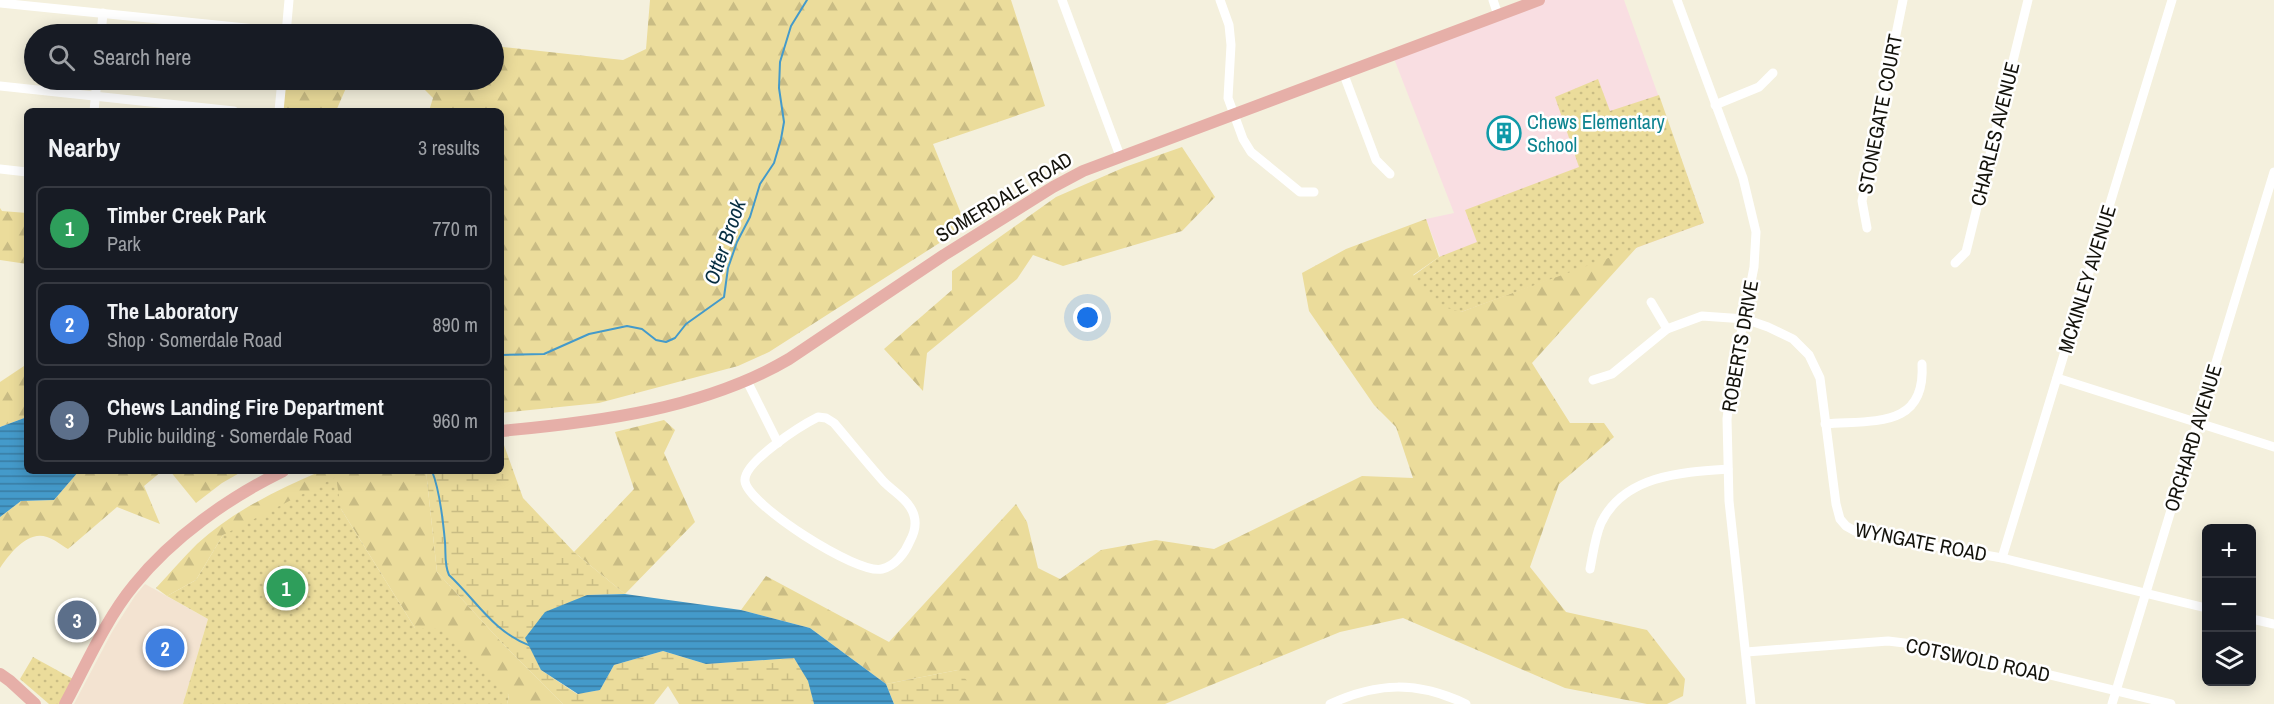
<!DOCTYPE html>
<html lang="en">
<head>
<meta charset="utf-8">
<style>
  body { margin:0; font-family:"Archivo Narrow",sans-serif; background:#242831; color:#f1f3f6 }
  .controls { position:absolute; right:18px; bottom:18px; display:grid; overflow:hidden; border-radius:9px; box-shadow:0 3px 15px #0003 }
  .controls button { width:54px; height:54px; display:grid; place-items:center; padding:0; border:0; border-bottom:2px solid #363941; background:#171b24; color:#f1f3f6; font:30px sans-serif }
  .you { position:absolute; left:1088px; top:318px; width:21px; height:21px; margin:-15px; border:4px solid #fff; border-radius:50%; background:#1a73e8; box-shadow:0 0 0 9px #1a73e833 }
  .badge { display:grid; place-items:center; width:39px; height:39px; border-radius:50%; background:#aca6de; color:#fff; font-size:20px; font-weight:700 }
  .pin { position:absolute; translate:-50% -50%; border:3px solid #fff; box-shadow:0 2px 6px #0006 }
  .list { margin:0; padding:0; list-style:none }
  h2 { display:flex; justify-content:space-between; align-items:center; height:78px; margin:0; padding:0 24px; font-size:26px }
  h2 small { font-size:20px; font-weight:400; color:#9ea1a6 }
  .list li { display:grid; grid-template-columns:39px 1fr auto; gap:18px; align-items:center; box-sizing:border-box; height:84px; margin:0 12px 12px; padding:0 12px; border:2px solid #363941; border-radius:9px }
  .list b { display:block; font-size:22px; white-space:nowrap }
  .list p { margin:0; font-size:20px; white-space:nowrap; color:#9ea1a6 }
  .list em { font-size:20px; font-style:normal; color:#9ea1a6 }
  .icon { flex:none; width:33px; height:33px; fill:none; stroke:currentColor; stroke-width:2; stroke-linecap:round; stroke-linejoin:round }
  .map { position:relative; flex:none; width:2274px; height:704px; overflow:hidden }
  .search { position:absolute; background:#171b24; box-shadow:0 3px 15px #0003; left:24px; top:24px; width:480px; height:66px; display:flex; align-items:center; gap:15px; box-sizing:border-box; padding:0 21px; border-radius:33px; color:#9ea1a6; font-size:22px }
  .panel { position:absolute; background:#171b24; box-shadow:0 3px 15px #0003; left:24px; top:108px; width:480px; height:366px; border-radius:9px }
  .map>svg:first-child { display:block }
  .commercial { fill:#f3e3d1 }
  .education { fill:#f9dee2 }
  .forest { fill:url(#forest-firs) }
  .wetland { fill:url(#wetland-marsh) }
  .park { fill:url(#park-dots) }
  .water { fill:url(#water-rules) }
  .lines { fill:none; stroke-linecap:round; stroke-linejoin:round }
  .stream { stroke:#449aca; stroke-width:2 }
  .minor { stroke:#fff; stroke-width:9 }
  .major { stroke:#e6afa8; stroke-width:12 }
  .labels { text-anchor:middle; stroke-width:5; stroke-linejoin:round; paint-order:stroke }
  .street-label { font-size:20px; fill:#13120b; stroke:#fff }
  .culture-label { font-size:20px; fill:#0d838f; stroke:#fff; text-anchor:start }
  .water-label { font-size:21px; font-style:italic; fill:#062d41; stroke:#fff }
</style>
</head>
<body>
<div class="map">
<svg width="2274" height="704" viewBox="0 0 2274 704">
  <defs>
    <pattern id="forest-firs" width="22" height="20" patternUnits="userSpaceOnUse" patternTransform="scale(1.5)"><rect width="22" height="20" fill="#ebdc9b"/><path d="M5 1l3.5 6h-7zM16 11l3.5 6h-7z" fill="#c9bc84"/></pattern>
    <pattern id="wetland-marsh" width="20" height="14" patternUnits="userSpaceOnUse" patternTransform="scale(1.5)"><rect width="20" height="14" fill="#ebdc9b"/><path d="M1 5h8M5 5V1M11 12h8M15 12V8" fill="none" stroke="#c9bc84"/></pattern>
    <pattern id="park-dots" width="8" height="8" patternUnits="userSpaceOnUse" patternTransform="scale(1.5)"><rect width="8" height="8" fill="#ebdc9b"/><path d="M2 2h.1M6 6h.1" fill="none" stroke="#c9bc84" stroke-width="1.8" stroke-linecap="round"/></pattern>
    <pattern id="water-rules" width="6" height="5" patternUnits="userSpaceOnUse" patternTransform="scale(1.5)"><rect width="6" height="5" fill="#449aca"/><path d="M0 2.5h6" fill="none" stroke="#387ca2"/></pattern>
  </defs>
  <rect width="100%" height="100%" fill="#f4f0dd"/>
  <polygon class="commercial" points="145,584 208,619 183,704 74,704 112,632 135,596"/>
  <polygon class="education" points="1544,0 1624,0 1704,223 1461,312 1426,219 1454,213 1393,56"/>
  <g class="forest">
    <polygon points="650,0 1011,0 1045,106 933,144 966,226 769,352 738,366 599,403 501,413 501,111 429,111 433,98 425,90 388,80 346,88 336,111 277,111 279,80 494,80 494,46 623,60 646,49"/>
    <polygon points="284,24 380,34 283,34"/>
    <polygon points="1182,147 1215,197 1182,231 1063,266 1033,255 1017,279 927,353 923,391 884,349 952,290 952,271 1056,197 1125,167"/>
    <polygon points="0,208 2,211 27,213 27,264 0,260"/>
    <polygon points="1426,219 1439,257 1413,275 1461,312 1638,246 1532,363 1570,423 1604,423 1614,437 1559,484 1530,567 1566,612 1647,630 1685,679 1683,696 1667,704 1647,704 1565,688 1403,618 1340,632 1165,704 956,704 958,670 886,684 810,628 741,610 766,576 889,642 1016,504 1027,522 1038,568 1060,579 1101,550 1156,540 1214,549 1362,476 1413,478 1396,427 1374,405 1309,311 1302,273 1346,249"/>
    <polygon points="27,364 27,417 0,427 0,382"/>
    <polygon points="664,420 675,430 664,453 695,522 625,594 574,552 634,489 615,432"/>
    <path d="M 79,471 L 162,471 L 144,486 L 160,524 L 117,507 L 68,549 C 61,545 54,539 47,537 C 27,530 9,555 0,568 L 0,517 L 21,501 L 54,500 Z"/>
    <polygon points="170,471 243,471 222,483 196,503"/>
    <path d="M 321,471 L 426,471 L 437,572 L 505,646 L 563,704 L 507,704 L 509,695 L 415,628 L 341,509 L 223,535 L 196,580 L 167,596 L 156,588 C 169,574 183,558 197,544 C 233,511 277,490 321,471 Z"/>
  </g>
  <g class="wetland">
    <polygon points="501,445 504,445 523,498 574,552 625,594 587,595 541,670 577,694 600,690 614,665 663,651 706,664 794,658 809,681 814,704 679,704 668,686 654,704 563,704 505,646 437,572 426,471 501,471"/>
    <polygon points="958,670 969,683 956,704 894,704 886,684"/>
  </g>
  <g class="park">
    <polygon points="1598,79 1610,111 1659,95 1704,223 1461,312 1437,305 1413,276 1439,257 1477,242 1465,210 1579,167 1555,97"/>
    <polygon points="336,477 341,509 415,628 446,629 509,695 507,704 183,704 208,619 167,596 196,580 223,535"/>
    <polygon points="33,657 73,679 59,704 49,704 20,679"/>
  </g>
  <g class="water">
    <polygon points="27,417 27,471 79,471 54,500 21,501 0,517 0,427"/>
    <polygon points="625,594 741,610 810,628 886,684 894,704 814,704 808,681 794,658 706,664 663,651 614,665 600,690 578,694 541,670 525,638 545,612 587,595"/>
  </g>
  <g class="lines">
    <g class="stream">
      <polyline points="501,355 544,354 589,334 627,326 642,329 656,340 666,342 675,338 686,324 724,297 728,268 737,242 750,217 760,184 774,163 781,139 784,122 779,88 780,62 791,26 807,0"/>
      <path d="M 432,471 C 440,491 443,520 445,542 C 446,553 444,564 449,575 C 477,601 493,632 531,646"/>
    </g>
    <g class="minor">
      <polyline points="1062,0 1120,156"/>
      <polyline points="1220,0 1229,25 1231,45 1228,98 1243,139 1251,152 1300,192 1314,192"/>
      <polyline points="1493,0 1498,15"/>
      <polyline points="1677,0 1743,178 1756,232 1754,267 1731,384 1727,419 1729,501 1751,704"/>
      <polyline points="0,3 286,32"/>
      <polyline points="101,34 103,13"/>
      <polyline points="286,34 289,0"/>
      <polyline points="1344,75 1376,160 1390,174"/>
      <polyline points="0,86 234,111"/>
      <polyline points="1715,105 1759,87 1773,73"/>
      <polyline points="94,111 97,80"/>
      <polyline points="279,111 282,80"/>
      <polyline points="0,169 27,172"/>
      <polyline points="1867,228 1862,201 1903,0"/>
      <polyline points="1955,263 1966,252 2028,0"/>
      <polyline points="1651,302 1667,329"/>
      <polyline points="2057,378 2274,447"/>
      <polyline points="1593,380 1612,374 1667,329 1702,316 1745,319 1768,327 1793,339 1809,355 1820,378 1836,504 1840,519 1846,526 1855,531 1876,536 2002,558 2206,608"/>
      <polyline points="747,381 778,443"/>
      <path d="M 818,417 L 826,418 L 834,423 C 851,443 867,463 884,482 C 893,491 904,497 910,507 C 918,519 916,530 910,541 C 905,553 895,566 882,569 C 857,575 747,504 745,481 C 743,462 802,425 818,417 Z"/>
      <path d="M 1825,424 C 1873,420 1926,429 1922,364"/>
      <polyline points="2002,558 2172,0"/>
      <path d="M 1590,569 C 1593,554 1595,537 1601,523 C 1624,475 1682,472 1728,469"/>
      <polyline points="2252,619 2274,624"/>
      <polyline points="1746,652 1888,641 1929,646 2171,704"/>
      <path d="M 1330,704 C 1378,682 1417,681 1466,704"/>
      <polyline points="2112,704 2274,172"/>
    </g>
    <g class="major">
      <path d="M 501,431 C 598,422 704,409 789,359 L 944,255 L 1053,187 L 1083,171 L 1539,0"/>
      <polyline points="0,674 10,681 35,704"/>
      <path d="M 65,704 C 86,665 106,619 134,585 C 173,537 228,498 283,471"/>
    </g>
  </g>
  <defs>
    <g id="building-ring" transform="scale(1.725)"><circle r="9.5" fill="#fff" stroke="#0f9aa8" stroke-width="1.5"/><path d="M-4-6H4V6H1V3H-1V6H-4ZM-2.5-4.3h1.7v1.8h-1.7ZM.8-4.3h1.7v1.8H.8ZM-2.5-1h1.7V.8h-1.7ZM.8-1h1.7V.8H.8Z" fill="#0f9aa8"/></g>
  </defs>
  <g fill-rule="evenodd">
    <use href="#building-ring" x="1504" y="133"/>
  </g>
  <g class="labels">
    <g class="street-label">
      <text transform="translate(1880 114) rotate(-79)" y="7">STONEGATE COURT</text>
      <text transform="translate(1995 134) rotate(-76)" y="7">CHARLES AVENUE</text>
      <text transform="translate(1004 197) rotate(-31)" y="7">SOMERDALE ROAD</text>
      <text transform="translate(2087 279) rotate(-73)" y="7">MCKINLEY AVENUE</text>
      <text transform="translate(1740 346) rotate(-80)" y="7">ROBERTS DRIVE</text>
      <text transform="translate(2193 438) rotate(-73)" y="7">ORCHARD AVENUE</text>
      <text transform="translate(1921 542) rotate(11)" y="7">WYNGATE ROAD</text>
      <text transform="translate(1978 660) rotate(12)" y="7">COTSWOLD ROAD</text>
    </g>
    <g class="culture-label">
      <text x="1527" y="129">Chews Elementary<tspan x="1527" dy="23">School</tspan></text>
    </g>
    <g class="water-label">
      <text transform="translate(725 242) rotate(-71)" y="7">Otter Brook</text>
    </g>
  </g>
</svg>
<div class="controls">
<button>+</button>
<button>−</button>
<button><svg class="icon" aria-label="layers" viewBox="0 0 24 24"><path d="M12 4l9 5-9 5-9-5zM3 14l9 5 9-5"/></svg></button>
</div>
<div class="you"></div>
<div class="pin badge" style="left:286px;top:588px;background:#2e9e5b">1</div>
<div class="pin badge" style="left:165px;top:648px;background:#3f7fe0">2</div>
<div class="pin badge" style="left:77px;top:620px;background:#5c6f8a">3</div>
<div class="search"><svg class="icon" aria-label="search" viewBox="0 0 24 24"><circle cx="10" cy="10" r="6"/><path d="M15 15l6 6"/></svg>Search here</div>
<section class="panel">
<h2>Nearby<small>3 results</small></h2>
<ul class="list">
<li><span class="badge" style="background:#2e9e5b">1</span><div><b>Timber Creek Park</b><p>Park</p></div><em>770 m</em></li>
<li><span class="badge" style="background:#3f7fe0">2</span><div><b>The Laboratory</b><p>Shop · Somerdale Road</p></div><em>890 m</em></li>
<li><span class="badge" style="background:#5c6f8a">3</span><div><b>Chews Landing Fire Department</b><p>Public building · Somerdale Road</p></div><em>960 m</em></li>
</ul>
</section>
</div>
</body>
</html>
